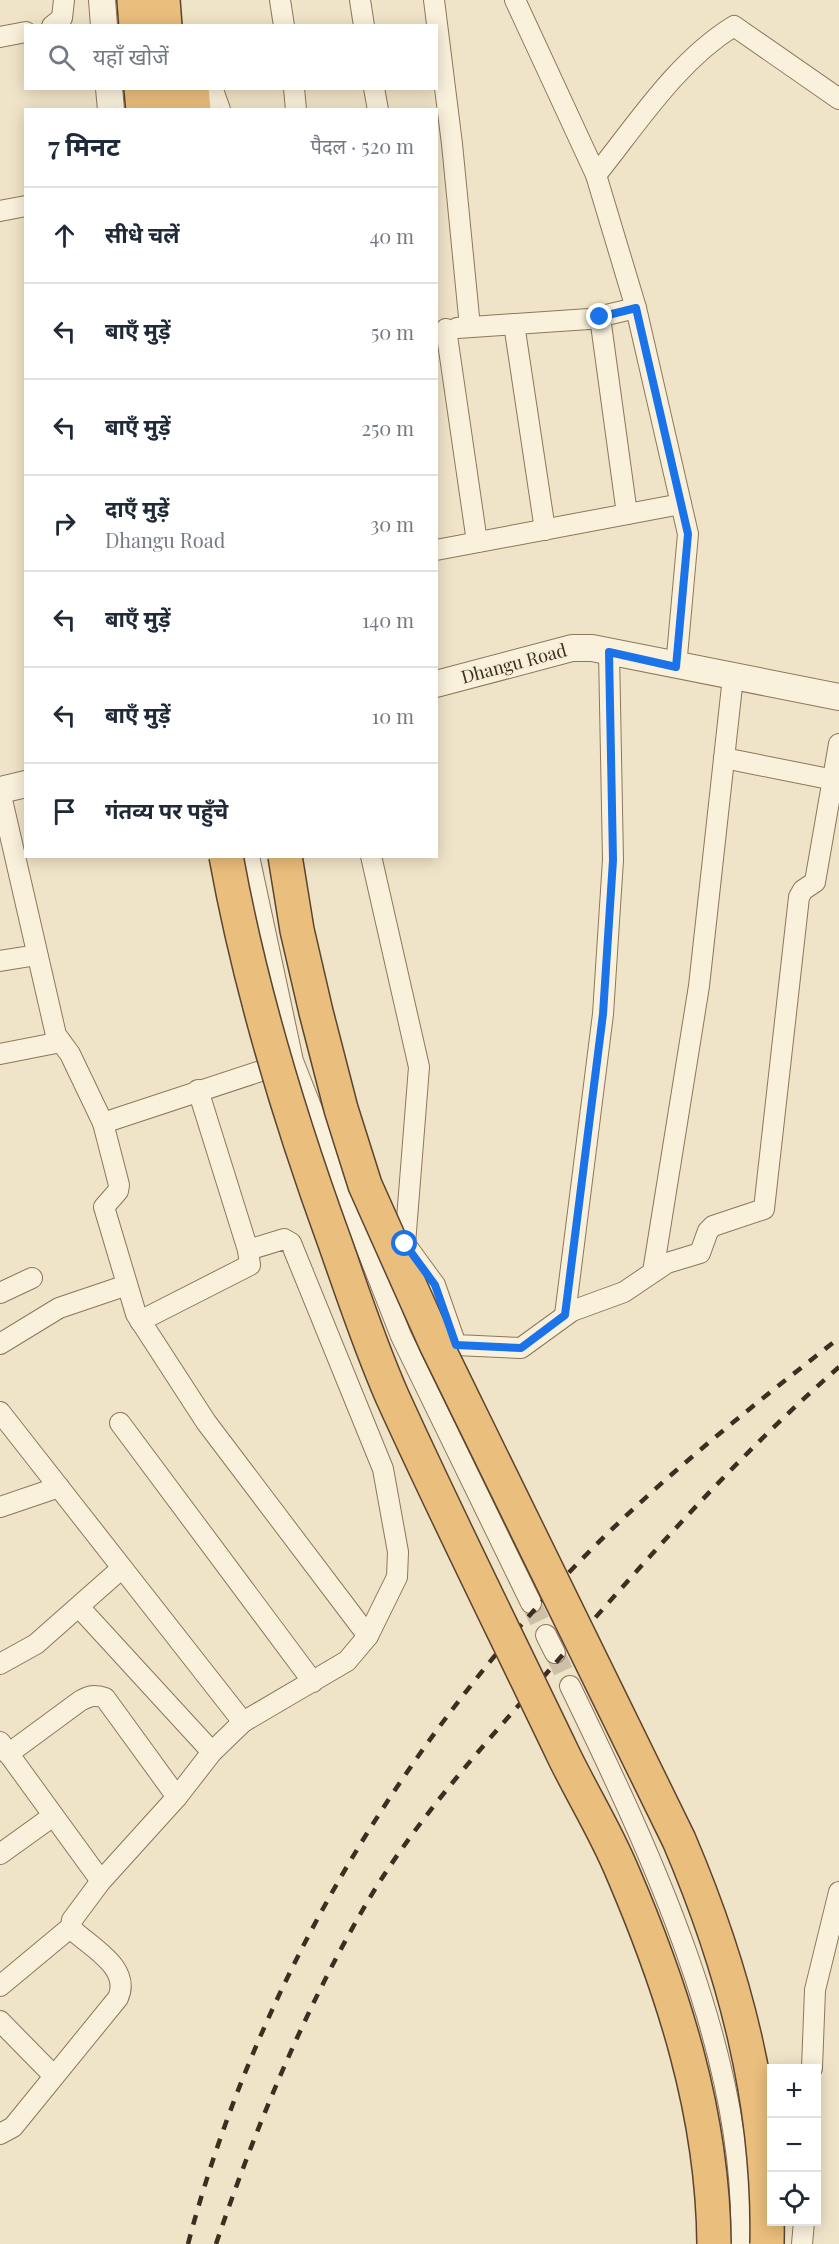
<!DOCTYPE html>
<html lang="hi">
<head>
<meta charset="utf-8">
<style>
  body { margin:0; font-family:"Playfair Display","Noto Sans Devanagari",serif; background:#f6f6f7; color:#1f2937 }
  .controls { position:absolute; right:18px; bottom:18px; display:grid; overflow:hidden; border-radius:0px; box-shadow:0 3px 15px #0003 }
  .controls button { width:54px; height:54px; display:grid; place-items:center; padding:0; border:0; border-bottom:2px solid #e0e1e3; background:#fff; color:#1f2937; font:30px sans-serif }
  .stop { position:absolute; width:18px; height:18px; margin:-14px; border:4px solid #1a73e8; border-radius:50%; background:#fff }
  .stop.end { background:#1a73e8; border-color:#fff; box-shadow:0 2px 6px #0008 }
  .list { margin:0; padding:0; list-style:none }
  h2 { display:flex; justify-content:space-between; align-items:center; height:78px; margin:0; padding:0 24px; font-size:26px }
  h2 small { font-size:20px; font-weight:400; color:#747a83 }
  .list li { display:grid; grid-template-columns:39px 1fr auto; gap:18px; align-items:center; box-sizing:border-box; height:96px; padding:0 24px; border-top:2px solid #e0e1e3 }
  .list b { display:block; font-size:22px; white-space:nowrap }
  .list p { margin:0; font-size:20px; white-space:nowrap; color:#747a83 }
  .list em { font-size:20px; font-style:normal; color:#747a83 }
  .icon { flex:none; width:33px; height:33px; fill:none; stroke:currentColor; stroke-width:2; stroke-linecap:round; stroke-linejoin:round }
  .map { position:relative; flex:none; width:839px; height:2244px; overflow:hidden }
  .search { position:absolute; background:#fff; box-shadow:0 3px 15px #0003; left:24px; top:24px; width:414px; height:66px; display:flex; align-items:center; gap:15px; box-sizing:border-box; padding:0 21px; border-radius:0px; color:#747a83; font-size:22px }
  .panel { position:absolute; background:#fff; box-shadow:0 3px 15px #0003; left:24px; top:108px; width:414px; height:750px; border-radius:0px }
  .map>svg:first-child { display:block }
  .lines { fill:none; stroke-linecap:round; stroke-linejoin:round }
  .minor-tunnel { stroke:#ccc0a6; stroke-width:20; stroke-dasharray:20 10; stroke-linecap:butt }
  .minor-casing { stroke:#8d765c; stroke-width:22 }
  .tertiary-casing { stroke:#8d765c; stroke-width:28 }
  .trunk-casing { stroke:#5b4430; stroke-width:36 }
  .minor { stroke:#faf1dc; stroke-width:20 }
  .tertiary { stroke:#faf1dc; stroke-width:26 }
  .trunk { stroke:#eabe7c; stroke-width:33 }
  .rail { stroke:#3d2e20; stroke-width:4.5; stroke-dasharray:10 10; stroke-linecap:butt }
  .trunk-bridge-casing { stroke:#5b4430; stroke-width:36; stroke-linecap:butt }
  .trunk-bridge { stroke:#eabe7c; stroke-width:33 }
  .route { stroke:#1a73e8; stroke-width:8 }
  .labels { text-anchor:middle; stroke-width:4.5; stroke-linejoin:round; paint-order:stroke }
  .street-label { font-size:18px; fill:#3d2e20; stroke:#f7eed8 }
</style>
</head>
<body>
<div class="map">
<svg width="839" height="2244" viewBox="0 0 839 2244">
  <rect width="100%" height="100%" fill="#f0e4c8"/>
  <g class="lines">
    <g class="minor-tunnel">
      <polyline points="531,1603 546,1635"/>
      <polyline points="555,1653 570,1686"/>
    </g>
    <g class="minor-casing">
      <g id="minor">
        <polyline points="280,0 284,26"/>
        <polyline points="360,0 364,26"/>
        <polyline points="434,0 452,144 470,327"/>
        <polyline points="515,0 596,175 636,308 688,534 676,667"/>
        <polyline points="52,26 62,18 64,0"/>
        <polyline points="0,37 26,32"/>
        <polyline points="294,88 296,110"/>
        <polyline points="374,88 378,110"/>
        <path d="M 596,175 C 637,124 677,61 734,26 L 839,99"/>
        <polyline points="0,211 26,206"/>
        <polyline points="600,317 627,514"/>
        <polyline points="514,324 545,530"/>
        <polyline points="457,328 589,319 636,308"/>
        <polyline points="446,329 477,542"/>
        <polyline points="436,550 681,504"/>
        <polyline points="724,758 834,780"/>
        <polyline points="0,791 56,1035 70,1054 103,1123 119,1185 118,1191 104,1207 136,1314 206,1422 368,1636"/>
        <polyline points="249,856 293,1061 401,1336 531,1603"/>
        <polyline points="371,856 419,1067 405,1244 435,1285 456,1345 521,1348 572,1311 624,1292 667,1263 700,1253 708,1231 713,1226 764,1209 799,897 803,890 815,882 839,744"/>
        <polyline points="0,961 37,955"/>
        <polyline points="0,1054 61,1042"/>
        <polyline points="103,1123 285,1063"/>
        <polyline points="653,1272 699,986 733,677"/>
        <polyline points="0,1293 32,1278"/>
        <polyline points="565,1315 603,1014 613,860 609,652"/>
        <polyline points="140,1321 250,1265 248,1250 198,1090"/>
        <polyline points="0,1344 59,1308 127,1285"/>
        <polyline points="0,1412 243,1722"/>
        <polyline points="120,1423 313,1682"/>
        <polyline points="0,1507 59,1487"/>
        <polyline points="79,1607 212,1752"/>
        <polyline points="546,1635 555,1653"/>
        <polyline points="0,1664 36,1644 122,1568"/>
        <path d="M 570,1686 C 651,1853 747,2056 741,2244"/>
        <polyline points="0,1742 101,1881"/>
        <path d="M 8,1754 L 80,1701 C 89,1696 95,1694 105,1698 L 177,1797"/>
        <polyline points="0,1854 53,1816"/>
        <polyline points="0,1986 71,1927"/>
        <polyline points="0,2021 53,2075"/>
        <polyline points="812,2068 815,1990 839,1892"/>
        <path d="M 0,2134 L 13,2127 L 118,1998 C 131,1969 94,1949 75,1932 L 71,1927 L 72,1920 L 101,1881 L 177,1797 L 212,1752 L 243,1722 L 347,1661 L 368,1636 L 397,1577 L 398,1552 L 383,1469 L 291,1243 L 284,1239 L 248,1250"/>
        <polyline points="802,2244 804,2222"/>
      </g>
    </g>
    <g class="tertiary-casing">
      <g id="tertiary">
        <polyline points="102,0 104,26"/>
        <polyline points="109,88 111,110"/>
        <polyline points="209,88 217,110"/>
        <polyline points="436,684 572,648 592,648 839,697"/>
        <polyline points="0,790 26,784"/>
      </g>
    </g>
    <g class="trunk-casing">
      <g id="trunk">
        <polyline points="134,0 136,26"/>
        <polyline points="163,0 165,26"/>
        <polyline points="141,88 143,110"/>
        <polyline points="169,88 170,110"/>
        <polyline points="192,88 194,110"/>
      </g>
    </g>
    <use href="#minor" class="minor"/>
    <use href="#tertiary" class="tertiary"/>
    <use href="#trunk" class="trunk"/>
    <g class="rail">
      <path d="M 188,2244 C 258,1978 411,1725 608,1533 C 680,1463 760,1400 839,1338"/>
      <path d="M 216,2244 C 256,2126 306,2006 369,1899 C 420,1814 487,1742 552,1667 C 643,1563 735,1458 839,1367"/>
    </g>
    <g class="trunk-bridge-casing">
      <g id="trunk-bridge">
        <path d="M 226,856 C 250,988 289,1117 335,1243 C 353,1294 370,1346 392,1396 C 446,1515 505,1633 562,1752 C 581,1792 605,1830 622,1871 C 673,1990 713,2113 714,2244"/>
        <path d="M 285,856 L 297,930 L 316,1012 L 341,1109 L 365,1185 L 436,1344 L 679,1840 C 734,1969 770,2103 767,2244"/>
      </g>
    </g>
    <use href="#trunk-bridge" class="trunk-bridge"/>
  </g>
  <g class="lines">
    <polyline class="route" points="405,1244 435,1285 456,1345 521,1348 565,1315 603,1014 613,860 609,652 676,667 688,534 636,308 600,317"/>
  </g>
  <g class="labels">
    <g class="street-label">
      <text transform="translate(514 664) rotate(-15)" y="6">Dhangu Road</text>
    </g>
  </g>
</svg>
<div class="controls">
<button>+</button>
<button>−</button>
<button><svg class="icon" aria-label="locate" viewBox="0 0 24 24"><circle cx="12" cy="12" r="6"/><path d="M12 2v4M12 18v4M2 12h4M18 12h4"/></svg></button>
</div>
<div class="stop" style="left:405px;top:1244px"></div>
<div class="stop end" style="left:600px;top:317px"></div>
<div class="search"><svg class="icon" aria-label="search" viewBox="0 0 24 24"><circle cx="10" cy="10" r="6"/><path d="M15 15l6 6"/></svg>यहाँ खोजें</div>
<section class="panel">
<h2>7 मिनट<small>पैदल · 520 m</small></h2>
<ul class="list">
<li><svg class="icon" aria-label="ahead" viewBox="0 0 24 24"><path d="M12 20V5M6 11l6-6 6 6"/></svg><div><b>सीधे चलें</b></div><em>40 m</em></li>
<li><svg class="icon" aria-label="left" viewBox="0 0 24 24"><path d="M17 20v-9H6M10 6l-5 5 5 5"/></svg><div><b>बाएँ मुड़ें</b></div><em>50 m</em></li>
<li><svg class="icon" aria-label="left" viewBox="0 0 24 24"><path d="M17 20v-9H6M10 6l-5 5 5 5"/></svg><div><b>बाएँ मुड़ें</b></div><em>250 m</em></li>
<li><svg class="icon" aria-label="right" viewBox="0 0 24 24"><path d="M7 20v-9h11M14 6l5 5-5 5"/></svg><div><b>दाएँ मुड़ें</b><p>Dhangu Road</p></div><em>30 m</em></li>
<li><svg class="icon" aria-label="left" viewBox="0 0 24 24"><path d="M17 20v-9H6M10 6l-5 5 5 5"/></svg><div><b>बाएँ मुड़ें</b></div><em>140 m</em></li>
<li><svg class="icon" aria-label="left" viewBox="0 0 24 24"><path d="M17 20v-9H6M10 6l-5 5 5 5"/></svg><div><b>बाएँ मुड़ें</b></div><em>10 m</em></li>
<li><svg class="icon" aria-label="arrive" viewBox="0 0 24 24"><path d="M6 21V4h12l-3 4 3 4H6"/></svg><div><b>गंतव्य पर पहुँचे</b></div></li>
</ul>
</section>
</div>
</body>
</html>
